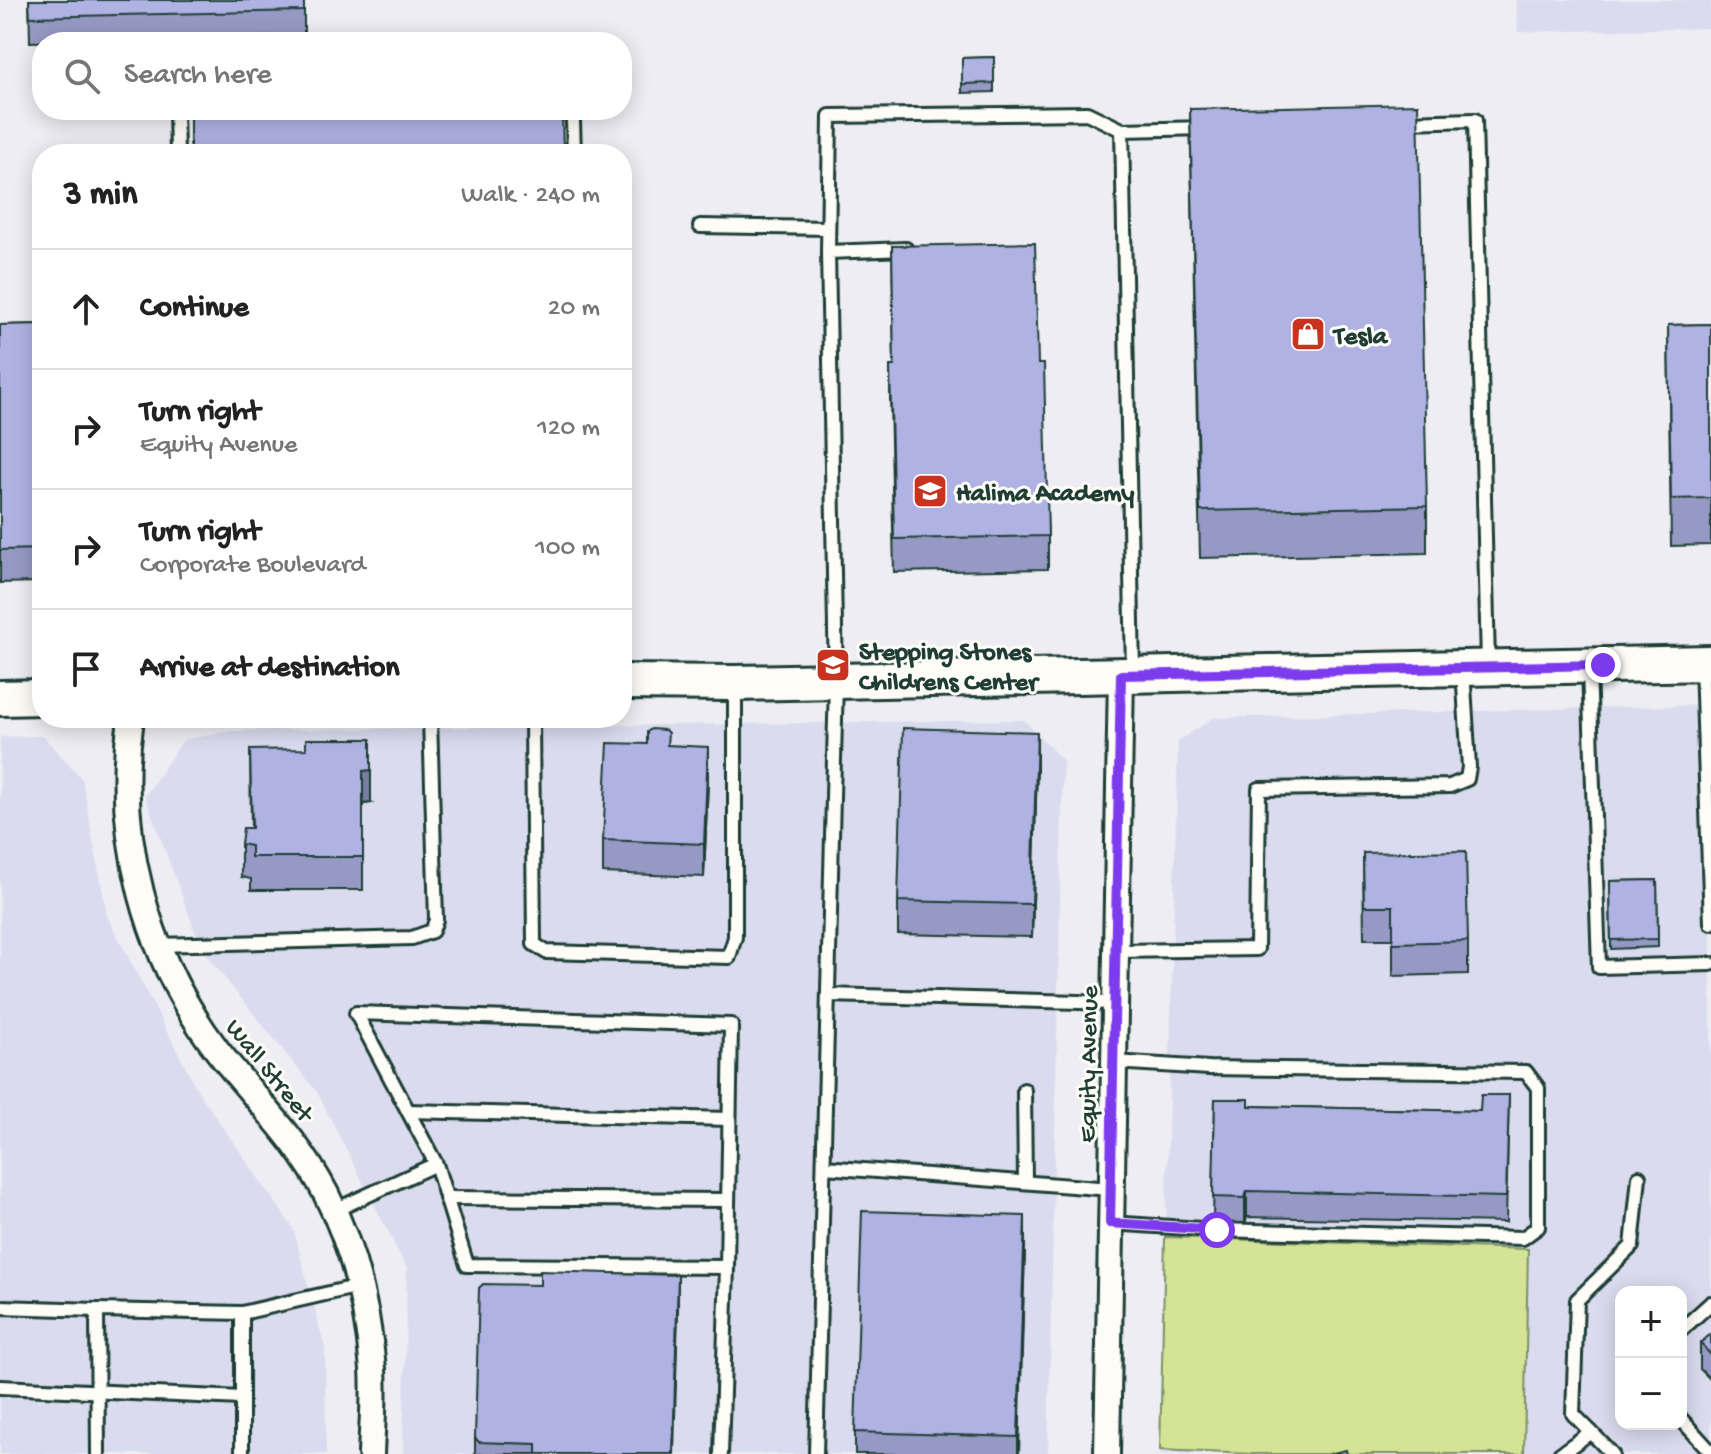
<!DOCTYPE html>
<html lang="en">
<head>
<meta charset="utf-8">
<style>
  body { margin:0; font-family:"Gochi Hand",sans-serif; background:#f2f2f2; color:#222 }
  .controls { position:absolute; right:24px; bottom:24px; display:grid; overflow:hidden; border-radius:16px; box-shadow:0 4px 20px #0003 }
  .controls button { width:72px; height:72px; display:grid; place-items:center; padding:0; border:0; border-bottom:2px solid #e0e0e0; background:#fff; color:#222; font:40px sans-serif }
  .stop { position:absolute; width:24px; height:24px; margin:-18px; border:6px solid #7c3aed; border-radius:50%; background:#fff }
  .stop.end { background:#7c3aed; border-color:#fff; box-shadow:0 2px 8px #0008 }
  .list { margin:0; padding:0; list-style:none }
  h2 { display:flex; justify-content:space-between; align-items:center; height:104px; margin:0; padding:0 32px; font-size:34px }
  h2 small { font-size:26px; font-weight:400; color:#767676 }
  .list li { display:grid; grid-template-columns:52px 1fr auto; gap:24px; align-items:center; box-sizing:border-box; height:120px; padding:0 32px; border-top:2px solid #e0e0e0 }
  .list b { display:block; font-size:30px; white-space:nowrap }
  .list p { margin:0; font-size:26px; white-space:nowrap; color:#767676 }
  .list em { font-size:26px; font-style:normal; color:#767676 }
  .icon { flex:none; width:44px; height:44px; fill:none; stroke:currentColor; stroke-width:2; stroke-linecap:round; stroke-linejoin:round }
  .map { position:relative; flex:none; width:1711px; height:1454px; overflow:hidden }
  .search { position:absolute; background:#fff; box-shadow:0 4px 20px #0003; left:32px; top:32px; width:600px; height:88px; display:flex; align-items:center; gap:20px; box-sizing:border-box; padding:0 28px; border-radius:32px; color:#767676; font-size:30px }
  .panel { position:absolute; background:#fff; box-shadow:0 4px 20px #0003; left:32px; top:144px; width:600px; height:584px; border-radius:32px }
  .map>svg:first-child { display:block }
  .built { fill:#dadbee; fill-rule:evenodd }
  .green { fill:#d5e397; stroke:#7a9066; stroke-width:2 }
  .lines { fill:none; stroke-linecap:round; stroke-linejoin:round }
  .lane-casing { stroke:#1f3d34; stroke-width:18 }
  .street-casing { stroke:#1f3d34; stroke-width:30 }
  .secondary-casing { stroke:#1f3d34; stroke-width:40 }
  .lane { stroke:#fdfcf7; stroke-width:12 }
  .street { stroke:#fdfcf7; stroke-width:24 }
  .secondary { stroke:#fdfcf7; stroke-width:34 }
  .wall { fill:#9699c3; stroke:#1f3d34; stroke-width:2 }
  .shaded-wall { fill:#7a7d9f; stroke:#1f3d34; stroke-width:2 }
  .building { fill:#afb2e3; stroke:#1f3d34; stroke-width:2 }
  .route { stroke:#7c3aed; stroke-width:10 }
  .labels { text-anchor:middle; stroke-width:6; stroke-linejoin:round; paint-order:stroke }
  .poi-label { font-size:26px; font-weight:bold; fill:#1f3d34; stroke:#fdfcf7; text-anchor:start }
  .street-label { font-size:26px; fill:#1f3d34; stroke:#fdfcf7 }
</style>
</head>
<body>
<div class="map">
<svg width="1711" height="1454" viewBox="0 0 1711 1454">
  <rect width="100%" height="100%" fill="#ededf3"/>
  <filter id="ink" filterUnits="userSpaceOnUse"><feTurbulence type="fractalNoise" baseFrequency=".0125" numOctaves="2"/><feDisplacementMap in="SourceGraphic" scale="16" xChannelSelector="R" yChannelSelector="G"/><feConvolveMatrix kernelMatrix="1 2 1 2 8 2 1 2 1" color-interpolation-filters="sRGB"/></filter>
  <g filter="url(#ink)">
    <g class="built">
      <polygon points="1516,0 1711,0 1711,28 1518,32"/>
      <path d="M 1711,705 L 1711,1454 L 1160,1454 L 1178,741 L 1213,718 ZM 1621,1292 L 1681,1292 L 1681,1424 L 1621,1424 Z"/>
      <polygon points="1024,720 1063,761 1048,1454 403,1454 407,1269 317,1092 202,950 145,796 183,740 231,731"/>
      <polygon points="43,736 82,779 107,916 199,1093 293,1228 325,1348 326,1454 0,1454 0,737"/>
    </g>
    <polygon class="green" points="1165,1237 1528,1249 1524,1454 1251,1454 1160,1450"/>
    <g class="lines">
      <g class="lane-casing">
        <g id="lane">
          <polyline points="176,110 177,154"/>
          <polyline points="569,110 573,121 574,154"/>
          <polyline points="1405,122 1475,120 1488,664"/>
          <polyline points="700,226 828,228"/>
          <polyline points="828,252 830,116 1087,113 1122,130"/>
          <polyline points="1702,666 1711,923"/>
          <polyline points="1589,667 1599,967 1711,964"/>
          <polyline points="1133,671 1122,130 1207,128"/>
          <polyline points="532,718 534,944 546,952 729,957 735,937 735,684"/>
          <polyline points="158,945 412,938 432,931 436,920 430,718"/>
          <polyline points="1116,951 1257,949 1259,789 1450,786 1467,779 1469,767 1463,669"/>
          <polyline points="828,995 1115,1003"/>
          <polyline points="1024,1090 1025,1182"/>
          <polyline points="408,1111 729,1119"/>
          <polyline points="824,1167 1111,1189"/>
          <polyline points="446,1198 728,1200"/>
          <polyline points="333,1211 436,1164 467,1265 727,1267 731,1025 356,1013 436,1164"/>
          <polyline points="1110,1223 1217,1230 1523,1238 1538,1227 1538,1088 1526,1072 1209,1068 1114,1062"/>
          <polyline points="0,1307 97,1310"/>
          <polyline points="1681,1330 1711,1303"/>
          <polyline points="0,1387 242,1398 242,1454"/>
          <polyline points="242,1398 242,1313"/>
          <polyline points="1681,1419 1711,1452"/>
          <polyline points="1591,1432 1573,1414 1577,1300 1632,1246 1639,1177"/>
          <polyline points="98,1454 97,1310 242,1313 360,1286"/>
          <polyline points="721,1454 727,1267"/>
          <polyline points="816,1454 836,681 828,252 906,249"/>
          <polyline points="1560,1454 1591,1432 1612,1454"/>
        </g>
      </g>
      <g class="street-casing">
        <g id="street">
          <path d="M 131,718 C 114,834 146,957 217,1050 C 254,1098 298,1139 326,1194 C 354,1249 368,1309 373,1369 C 375,1397 372,1426 371,1454"/>
          <polyline points="1107,1454 1121,675"/>
        </g>
      </g>
      <g class="secondary-casing">
        <g id="secondary">
          <polyline points="622,682 735,683 1711,663"/>
          <polyline points="0,698 42,697"/>
        </g>
      </g>
      <use href="#lane" class="lane"/>
      <use href="#street" class="street"/>
      <use href="#secondary" class="secondary"/>
    </g>
    <g class="wall">
      <polygon points="29,0 304,0 304,36 30,42"/>
      <polygon points="994,57 994,92 962,93 962,58"/>
      <polygon points="1190,109 1427,506 1427,553 1200,558"/>
      <polygon points="892,246 1038,364 1048,536 1048,569 894,572 890,399 890,366 894,366"/>
      <polygon points="42,324 42,582 0,583 0,325"/>
      <polygon points="1711,324 1711,545 1671,546 1668,325"/>
      <polygon points="647,744 668,745 708,780 704,877 603,873 603,840"/>
      <polygon points="250,750 371,803 363,804 363,890 251,890 251,879 241,877 241,844 251,828"/>
      <polygon points="1037,765 1032,937 898,934 898,901"/>
      <polygon points="1363,853 1468,941 1468,974 1393,976 1393,939 1364,939"/>
      <polygon points="1657,880 1658,947 1611,949 1610,881"/>
      <polygon points="1509,1095 1506,1222 1247,1217 1245,1223 1213,1222 1215,1099 1249,1106 1480,1111"/>
      <polygon points="1025,1249 1019,1454 855,1454 855,1432"/>
      <polygon points="678,1308 674,1454 475,1454 475,1438"/>
      <polygon points="1711,1334 1711,1380 1700,1369 1700,1343"/>
    </g>
    <g class="shaded-wall">
      <polygon points="1037,732 1037,765 1032,937 1032,904"/>
      <polygon points="371,739 371,803 363,804 363,771"/>
      <polygon points="708,747 708,780 704,877 704,844"/>
      <polygon points="1247,1191 1247,1217 1245,1223 1245,1198"/>
      <polygon points="1025,1216 1025,1249 1018,1454 1018,1437"/>
      <polygon points="678,1275 678,1308 673,1454"/>
    </g>
    <g class="building">
      <polygon points="29,0 304,0 304,11 30,17"/>
      <polygon points="994,57 994,83 962,84 962,58"/>
      <polygon points="1418,104 1427,506 1200,511 1190,109"/>
      <polygon points="384,110 562,110 563,154 190,154 190,113"/>
      <polygon points="1035,243 1038,364 1044,364 1048,536 894,539 890,366 894,366 892,246"/>
      <polygon points="42,324 42,549 0,550 0,325"/>
      <polygon points="1711,324 1711,498 1671,499 1668,325"/>
      <polygon points="903,728 1037,732 1032,904 898,901"/>
      <polygon points="651,729 665,730 668,733 667,745 708,747 704,844 603,840 608,743 647,744 647,732"/>
      <polygon points="306,739 371,739 371,770 363,771 363,857 251,857 251,846 241,844 243,828 252,828 250,750 306,749"/>
      <polygon points="1466,851 1468,941 1393,943 1393,906 1364,906 1363,853"/>
      <polygon points="1657,880 1658,939 1611,940 1610,881"/>
      <polygon points="1481,1095 1509,1095 1506,1197 1247,1191 1245,1198 1213,1197 1215,1099 1249,1099 1249,1106 1480,1111"/>
      <polygon points="862,1211 1025,1216 1018,1437 855,1432"/>
      <polygon points="540,1271 678,1275 673,1454 537,1454 537,1444 479,1442 475,1438 479,1288 483,1284 540,1285"/>
      <polygon points="1711,1334 1711,1355 1700,1343"/>
      <polygon points="1346,1450 1347,1454 1329,1454"/>
    </g>
  </g>
  <g class="lines" filter="url(#ink)">
    <polyline class="route" points="1217,1230 1110,1223 1121,675 1603,665"/>
  </g>
  <defs>
    <g id="shop-square" transform="scale(1.8)"><rect x="-9" y="-9" width="18" height="18" rx="4" fill="#c8321e" stroke="#fdfcf7"/><path d="M-5-2.5h2.3a2.7 3.5 0 0 1 5.4 0H5L5.5 6h-11ZM-1.5-2.5h3a1.5 2.3 0 0 0-3 0Z" fill="#fff"/></g>
    <g id="school-square" transform="scale(1.8)"><rect x="-9" y="-9" width="18" height="18" rx="4" fill="#c8321e" stroke="#fdfcf7"/><path d="M0-5L7-2L0 1L-7-2ZM-4 1L0 2.5L4 1V4Q0 6-4 4Z" fill="#fff"/></g>
  </defs>
  <g fill-rule="evenodd">
    <use href="#shop-square" x="1308" y="334"/>
    <use href="#school-square" x="930" y="491"/>
    <use href="#school-square" x="833" y="665"/>
  </g>
  <g class="labels">
    <g class="poi-label">
      <text x="1334" y="343">Tesla</text>
      <text x="956" y="500">Halima Academy</text>
      <text x="859" y="659">Stepping Stones<tspan x="859" dy="30">Childrens Center</tspan></text>
    </g>
    <g class="street-label">
      <text transform="translate(1086 1064) rotate(-89)" y="9">Equity Avenue</text>
      <text transform="translate(271 1069) rotate(51)" y="9">Wall Street</text>
    </g>
  </g>
</svg>
<div class="controls">
<button>+</button>
<button>−</button>
</div>
<div class="stop" style="left:1217px;top:1230px"></div>
<div class="stop end" style="left:1603px;top:665px"></div>
<div class="search"><svg class="icon" aria-label="search" viewBox="0 0 24 24"><circle cx="10" cy="10" r="6"/><path d="M15 15l6 6"/></svg>Search here</div>
<section class="panel">
<h2>3 min<small>Walk · 240 m</small></h2>
<ul class="list">
<li><svg class="icon" aria-label="ahead" viewBox="0 0 24 24"><path d="M12 20V5M6 11l6-6 6 6"/></svg><div><b>Continue</b></div><em>20 m</em></li>
<li><svg class="icon" aria-label="right" viewBox="0 0 24 24"><path d="M7 20v-9h11M14 6l5 5-5 5"/></svg><div><b>Turn right</b><p>Equity Avenue</p></div><em>120 m</em></li>
<li><svg class="icon" aria-label="right" viewBox="0 0 24 24"><path d="M7 20v-9h11M14 6l5 5-5 5"/></svg><div><b>Turn right</b><p>Corporate Boulevard</p></div><em>100 m</em></li>
<li><svg class="icon" aria-label="arrive" viewBox="0 0 24 24"><path d="M6 21V4h12l-3 4 3 4H6"/></svg><div><b>Arrive at destination</b></div></li>
</ul>
</section>
</div>
</body>
</html>
